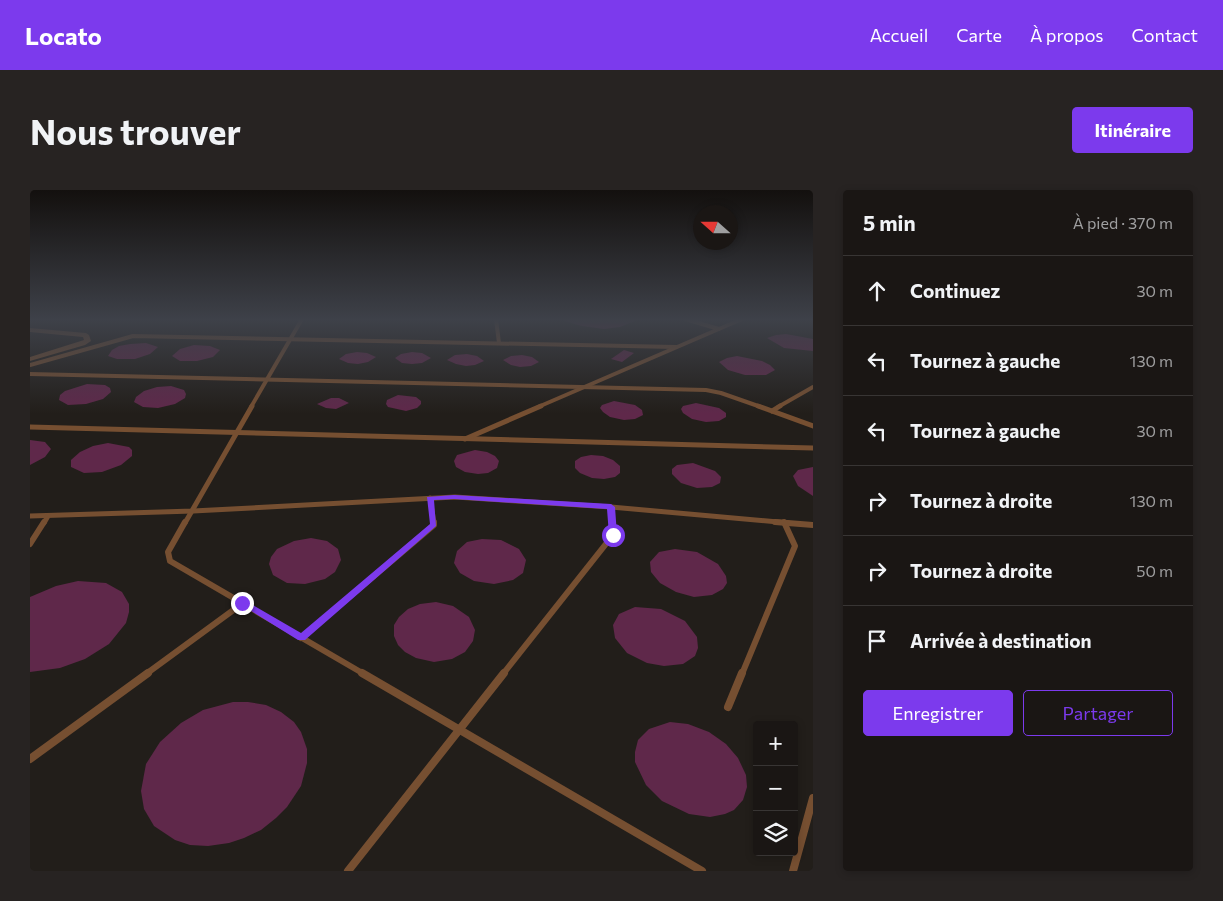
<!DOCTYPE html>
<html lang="fr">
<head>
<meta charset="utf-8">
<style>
  body { margin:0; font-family:Commissioner,sans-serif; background:#272322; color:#f1f3f6 }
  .controls { position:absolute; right:15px; bottom:15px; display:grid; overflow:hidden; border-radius:5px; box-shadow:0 2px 8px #0003 }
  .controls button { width:45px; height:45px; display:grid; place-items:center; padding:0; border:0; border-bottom:1px solid #383534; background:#1a1614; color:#f1f3f6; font:25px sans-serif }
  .compass { position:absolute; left:663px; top:15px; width:45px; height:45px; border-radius:50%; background:#1a1614; box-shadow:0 2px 8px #0003; rotate:291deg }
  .stop { position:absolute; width:15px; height:15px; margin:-11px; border:4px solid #7c3aed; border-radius:50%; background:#fff }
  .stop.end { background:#7c3aed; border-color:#fff; box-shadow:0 1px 5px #0008 }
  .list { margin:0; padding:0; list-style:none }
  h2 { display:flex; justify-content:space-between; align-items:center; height:65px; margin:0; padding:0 20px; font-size:21px }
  h2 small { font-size:16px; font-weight:400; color:#9f9fa0 }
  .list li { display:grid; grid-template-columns:32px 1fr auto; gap:15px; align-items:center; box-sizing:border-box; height:70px; padding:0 20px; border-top:1px solid #383534 }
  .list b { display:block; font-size:19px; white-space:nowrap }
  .list em { font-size:16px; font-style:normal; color:#9f9fa0 }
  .actions { display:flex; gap:10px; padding:15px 20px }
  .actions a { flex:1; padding:11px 0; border:1px solid #7c3aed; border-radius:5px; text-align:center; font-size:18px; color:#7c3aed }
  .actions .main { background:#7c3aed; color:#fff }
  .icon { flex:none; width:28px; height:28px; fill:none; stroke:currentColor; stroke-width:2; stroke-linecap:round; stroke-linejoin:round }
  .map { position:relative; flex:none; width:783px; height:681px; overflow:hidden; border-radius:5px }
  header { display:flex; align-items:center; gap:30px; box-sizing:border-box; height:70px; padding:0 25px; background:#7c3aed; color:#fff }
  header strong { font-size:24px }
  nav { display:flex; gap:28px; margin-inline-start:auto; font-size:18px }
  .intro { display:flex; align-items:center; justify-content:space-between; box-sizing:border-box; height:120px; padding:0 30px }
  h1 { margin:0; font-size:35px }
  .button { padding:12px 22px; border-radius:5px; background:#7c3aed; color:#fff; font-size:18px; font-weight:700 }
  main { display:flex; gap:30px; padding:0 30px }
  aside { flex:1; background:#1a1614; border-radius:5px; box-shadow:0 2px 8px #0003 }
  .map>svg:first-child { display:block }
  .building { fill:#5f284a }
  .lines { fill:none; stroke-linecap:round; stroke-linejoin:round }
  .service-far3 { stroke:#764f31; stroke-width:4 }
  .service-far2 { stroke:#764f31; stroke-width:5 }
  .service-far1 { stroke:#764f31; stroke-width:6 }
  .service { stroke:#764f31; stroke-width:8 }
  .minor { fill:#764f31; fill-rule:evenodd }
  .route { fill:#7c3aed }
</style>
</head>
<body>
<header>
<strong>Locato</strong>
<nav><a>Accueil</a><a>Carte</a><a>À propos</a><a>Contact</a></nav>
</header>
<div class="intro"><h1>Nous trouver</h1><a class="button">Itinéraire</a></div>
<main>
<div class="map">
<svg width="783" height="681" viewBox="0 0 783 681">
  <rect width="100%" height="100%" fill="#221e1a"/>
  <g class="building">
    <polygon points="534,129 610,129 590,137 574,139 552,136 534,131"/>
    <polygon points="756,144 783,149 783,161 754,158 737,148 746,145"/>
    <polygon points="116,153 128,157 120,164 105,169 87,169 78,166 82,160 89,156 100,154"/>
    <polygon points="164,155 180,156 190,160 183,167 167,171 150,171 142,166 150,159"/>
    <polygon points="594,160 604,163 592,172 581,169"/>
    <polygon points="327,162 337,163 346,167 338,172 328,174 318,173 309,169 316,164"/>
    <polygon points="382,162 392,163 401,168 392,173 382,174 372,173 365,168 371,164"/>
    <polygon points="437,164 447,166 454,171 445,175 436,176 426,174 417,170 425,165"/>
    <polygon points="492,165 502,167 509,172 501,176 490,177 481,175 473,170 481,166"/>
    <polygon points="707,166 732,171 740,175 745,180 736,185 715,185 698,180 689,172 697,168"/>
    <polygon points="57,194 75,195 80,198 81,202 73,209 56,214 38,215 29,210 30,205 35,201"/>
    <polygon points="141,196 154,200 156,204 155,208 145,214 128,218 113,217 104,212 106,207 114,201 127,197"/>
    <polygon points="368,205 386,207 391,211 391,214 387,218 376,221 358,217 356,214 357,210"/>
    <polygon points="301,208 309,208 319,213 306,219 296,218 287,214"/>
    <polygon points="584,211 605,215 612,220 613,225 605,229 594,230 580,227 573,222 570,218 572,215"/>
    <polygon points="666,213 689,218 696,223 696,227 689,231 676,232 662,229 653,223 651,219 653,216"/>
    <polygon points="0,250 15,252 21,259 15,267 0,275"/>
    <polygon points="78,253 99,257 102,260 102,266 91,275 72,282 54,283 41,277 41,270 50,262 63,256"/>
    <polygon points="445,260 457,262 465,266 469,271 467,278 458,283 448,284 435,282 426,277 424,271 427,265"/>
    <polygon points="561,265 573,266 583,270 590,276 590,283 585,287 574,289 562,288 550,283 545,278 545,271 551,267"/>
    <polygon points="663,273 685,281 691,287 690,293 682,297 667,298 651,293 642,284 642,279 647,275"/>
    <polygon points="783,277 783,306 768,296 763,286 768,280"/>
    <polygon points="281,348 297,351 308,359 311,370 305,382 295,389 275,394 257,393 243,385 239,374 241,367 247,359 264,351"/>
    <polygon points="452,349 471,350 489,359 496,370 493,383 483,390 464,394 444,391 430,383 424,373 427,361 437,352"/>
    <polygon points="645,359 667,362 688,374 696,386 697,393 693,399 682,405 664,407 646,402 630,393 621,382 620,372 629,362"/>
    <polygon points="48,391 76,393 92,402 99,414 99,422 96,433 79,454 55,469 30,478 0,482 0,407 26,396"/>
    <polygon points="406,412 423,416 439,427 445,440 443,451 435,462 422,469 404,472 386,468 375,462 368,455 364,446 364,435 369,427 378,419 390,414"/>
    <polygon points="605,417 631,419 655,431 667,447 668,458 665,466 653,474 634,476 617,473 597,463 585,448 583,435 589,424"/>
    <polygon points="203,512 218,512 236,515 251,522 264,532 271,542 277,559 277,573 271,596 257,617 246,628 231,640 214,648 199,653 178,656 160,655 145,650 124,636 114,619 111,601 116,574 130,552 151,533 173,520"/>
    <polygon points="640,532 658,534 679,542 696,554 708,568 716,585 717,597 713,610 704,620 695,624 680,627 659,624 632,611 616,595 605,572 605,562 608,550 619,539"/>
  </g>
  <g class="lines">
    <g class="service-far3">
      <polyline points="466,129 469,153"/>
      <polyline points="655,129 689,139"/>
      <polyline points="0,175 103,146 646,157"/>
      <polyline points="0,184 676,200 691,203 731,217"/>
      <polyline points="221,217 272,129"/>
      <polyline points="508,217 712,129"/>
      <polyline points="748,217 783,197"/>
    </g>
    <g class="service-far2">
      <polyline points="728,216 783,236"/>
      <polyline points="742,221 750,216"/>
      <polyline points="0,237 783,258"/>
      <polyline points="435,249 511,216"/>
      <polyline points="400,308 404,333"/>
      <polyline points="581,317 582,333"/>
      <polyline points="0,326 163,321 425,307 581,317 759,333"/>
      <polyline points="14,333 18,326"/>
      <polyline points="155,333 222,216"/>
    </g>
    <g class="service-far1">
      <polyline points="155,332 138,362 140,371 334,484"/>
      <polyline points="745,332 783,335"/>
      <polyline points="0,354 14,332"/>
      <polyline points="271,448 404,335 404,332"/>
      <polyline points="116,484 213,413"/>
      <polyline points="473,484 583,345 582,332"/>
      <polyline points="712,484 765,356 754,332"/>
    </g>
    <g class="service">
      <polyline points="332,483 672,681"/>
      <polyline points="698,517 712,483"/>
      <polyline points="0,569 118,483"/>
      <polyline points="318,681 474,483"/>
      <polyline points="763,681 783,608"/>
    </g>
    <polygon class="minor" points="0,138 56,143 59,145 61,151 55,155 0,171 0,167 54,150 53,147 0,142"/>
  </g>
  <linearGradient id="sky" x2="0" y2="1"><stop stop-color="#13100e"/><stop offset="0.58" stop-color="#3e4149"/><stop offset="1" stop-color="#3e4149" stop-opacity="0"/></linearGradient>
  <rect width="783" height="224" fill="url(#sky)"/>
  <polygon class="route" points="424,305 581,314 585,317 587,345 583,347 579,345 577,319 424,309 404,310 406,336 275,450 268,450 208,413 212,410 216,411 271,443 400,334 397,307"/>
</svg>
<div class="controls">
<button>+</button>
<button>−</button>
<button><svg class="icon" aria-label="layers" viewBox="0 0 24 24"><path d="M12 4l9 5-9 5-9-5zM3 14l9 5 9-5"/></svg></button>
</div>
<svg class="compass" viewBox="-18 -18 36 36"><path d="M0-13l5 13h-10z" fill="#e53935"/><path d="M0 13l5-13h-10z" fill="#9f9fa0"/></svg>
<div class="stop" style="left:583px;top:345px"></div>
<div class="stop end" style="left:212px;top:413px"></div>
</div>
<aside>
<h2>5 min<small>À pied · 370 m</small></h2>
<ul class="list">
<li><svg class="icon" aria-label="ahead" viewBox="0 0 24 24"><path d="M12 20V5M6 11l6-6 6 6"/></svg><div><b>Continuez</b></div><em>30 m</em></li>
<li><svg class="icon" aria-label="left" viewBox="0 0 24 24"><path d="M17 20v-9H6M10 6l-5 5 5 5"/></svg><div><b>Tournez à gauche</b></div><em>130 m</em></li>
<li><svg class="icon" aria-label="left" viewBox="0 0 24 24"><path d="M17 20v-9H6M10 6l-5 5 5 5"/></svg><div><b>Tournez à gauche</b></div><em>30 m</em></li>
<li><svg class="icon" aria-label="right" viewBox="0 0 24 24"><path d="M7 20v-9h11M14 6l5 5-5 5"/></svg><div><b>Tournez à droite</b></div><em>130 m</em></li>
<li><svg class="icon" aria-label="right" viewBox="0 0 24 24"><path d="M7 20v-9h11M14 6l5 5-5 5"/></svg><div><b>Tournez à droite</b></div><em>50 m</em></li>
<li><svg class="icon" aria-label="arrive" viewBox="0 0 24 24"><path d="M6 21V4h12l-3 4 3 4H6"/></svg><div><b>Arrivée à destination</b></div></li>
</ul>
<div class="actions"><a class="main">Enregistrer</a><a>Partager</a></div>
</aside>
</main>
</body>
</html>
